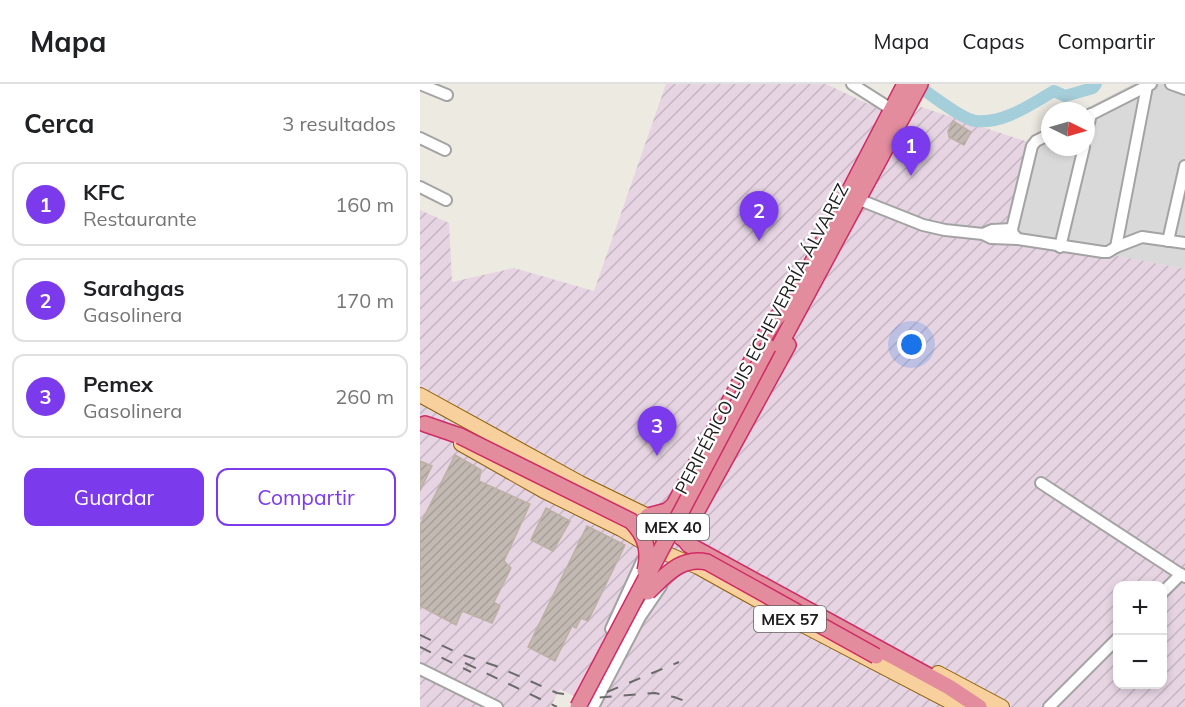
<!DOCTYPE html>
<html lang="es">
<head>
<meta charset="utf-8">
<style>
  body { margin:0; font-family:Mulish,sans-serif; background:#f2f2f2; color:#202124 }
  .controls { position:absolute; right:18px; bottom:18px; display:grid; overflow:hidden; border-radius:12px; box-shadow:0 3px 9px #0003 }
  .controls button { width:54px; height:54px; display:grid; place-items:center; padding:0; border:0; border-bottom:2px solid #e0e0e0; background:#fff; color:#202124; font:30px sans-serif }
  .compass { position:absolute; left:621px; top:18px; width:54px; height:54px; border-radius:50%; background:#fff; box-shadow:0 3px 9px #0003; rotate:95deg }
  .you { position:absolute; left:492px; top:261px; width:21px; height:21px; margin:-15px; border:4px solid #fff; border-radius:50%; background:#1a73e8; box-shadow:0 0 0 9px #1a73e833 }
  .badge { display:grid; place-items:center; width:39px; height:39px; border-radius:50%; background:#7c3aed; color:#fff; font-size:20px; font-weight:700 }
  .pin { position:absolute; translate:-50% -50px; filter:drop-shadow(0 2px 3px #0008) }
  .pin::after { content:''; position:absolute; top:32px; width:21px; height:18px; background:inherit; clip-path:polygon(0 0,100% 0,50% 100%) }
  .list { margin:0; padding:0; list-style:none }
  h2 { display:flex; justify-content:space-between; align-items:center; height:78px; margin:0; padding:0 24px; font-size:26px }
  h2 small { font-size:20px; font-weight:400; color:#757577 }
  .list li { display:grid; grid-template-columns:39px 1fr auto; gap:18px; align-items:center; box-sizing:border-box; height:84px; margin:0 12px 12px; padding:0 12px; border:2px solid #e0e0e0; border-radius:12px }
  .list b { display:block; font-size:22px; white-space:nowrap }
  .list p { margin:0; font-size:20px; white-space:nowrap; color:#757577 }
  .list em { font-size:20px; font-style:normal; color:#757577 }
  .actions { display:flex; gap:12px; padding:18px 24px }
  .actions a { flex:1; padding:14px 0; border:2px solid #7c3aed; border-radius:12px; text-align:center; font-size:21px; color:#7c3aed }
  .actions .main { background:#7c3aed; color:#fff }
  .map { position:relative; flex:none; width:765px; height:623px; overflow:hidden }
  header { display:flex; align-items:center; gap:36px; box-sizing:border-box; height:84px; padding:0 30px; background:#fff; border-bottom:2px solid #e0e0e0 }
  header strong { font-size:28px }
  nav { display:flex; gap:33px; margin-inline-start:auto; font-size:21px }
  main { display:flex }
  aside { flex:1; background:#fff }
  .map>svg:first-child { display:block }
  .residential { fill:#dad9d9 }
  .industrial { fill:url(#industrial-furrows); fill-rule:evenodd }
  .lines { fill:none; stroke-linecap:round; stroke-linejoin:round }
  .river { stroke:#a4ced9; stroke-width:12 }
  .building { fill:url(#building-hatch); stroke:#beb0a5; stroke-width:1.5 }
  .minor-casing { stroke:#a3a3a3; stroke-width:14 }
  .major-casing { stroke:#8e6006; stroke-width:16 }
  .highway-casing { stroke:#d02b64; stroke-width:18 }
  .minor { stroke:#fff; stroke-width:10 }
  .major { stroke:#f8d09d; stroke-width:14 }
  .highway { stroke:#e28c9d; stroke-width:15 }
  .rail { stroke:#6a6a6a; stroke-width:2; stroke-dasharray:12 12; stroke-linecap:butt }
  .highway-bridge-casing { stroke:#d02b64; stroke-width:18; stroke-linecap:butt }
  .highway-bridge { stroke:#e28c9d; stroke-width:15 }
  .labels { text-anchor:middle; stroke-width:4.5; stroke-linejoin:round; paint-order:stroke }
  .shield { fill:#fff; stroke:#606060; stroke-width:1.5 }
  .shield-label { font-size:16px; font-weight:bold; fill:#1c1c1c }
  .street-label { font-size:18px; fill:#1c1c1c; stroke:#fff }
</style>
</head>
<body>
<header>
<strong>Mapa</strong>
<nav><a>Mapa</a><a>Capas</a><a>Compartir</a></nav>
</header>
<main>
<aside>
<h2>Cerca<small>3 resultados</small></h2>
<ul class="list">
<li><span class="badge">1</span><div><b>KFC</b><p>Restaurante</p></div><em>160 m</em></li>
<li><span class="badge">2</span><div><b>Sarahgas</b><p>Gasolinera</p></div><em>170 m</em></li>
<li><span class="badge">3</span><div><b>Pemex</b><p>Gasolinera</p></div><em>260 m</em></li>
</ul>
<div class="actions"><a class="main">Guardar</a><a>Compartir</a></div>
</aside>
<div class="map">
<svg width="765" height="623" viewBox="0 0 765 623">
  <defs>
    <pattern id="industrial-furrows" width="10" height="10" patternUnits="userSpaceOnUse" patternTransform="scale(1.5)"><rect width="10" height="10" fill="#e6d4e3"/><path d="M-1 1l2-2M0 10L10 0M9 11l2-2" fill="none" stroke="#c5b5c2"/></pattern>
    <pattern id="building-hatch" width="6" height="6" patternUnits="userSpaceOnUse" patternTransform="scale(1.5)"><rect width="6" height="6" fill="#c2b9b2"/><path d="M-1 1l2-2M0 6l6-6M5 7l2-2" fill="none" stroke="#a69e98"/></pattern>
  </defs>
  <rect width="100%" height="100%" fill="#edeae2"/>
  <polygon class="residential" points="713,0 765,0 765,185 587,151 612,53 630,43 630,63 666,63 666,27 661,27"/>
  <path class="industrial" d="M 246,0 L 406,0 L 446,19 L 490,34 L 501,23 L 611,59 L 588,151 L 765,185 L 765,623 L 176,623 L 140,605 L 130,623 L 0,623 L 0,126 L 29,139 L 32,198 L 94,184 L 174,207 ZM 698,502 L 742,502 L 742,600 L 698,600 Z"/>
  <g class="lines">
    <path class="river" d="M 496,0 C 507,8 543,36 556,37 C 584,40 611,20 634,7 L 645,12 L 673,4 L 676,0"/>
  </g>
  <g class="building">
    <polygon points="533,37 551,48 544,61 529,53 528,47"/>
    <polygon points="35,371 61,386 59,397 110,420 84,477 91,484 74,518 80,522 72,539 42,527 36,541 0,522 0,441"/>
    <polygon points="0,377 12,382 0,407"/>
    <polygon points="126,424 150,437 133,467 111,456"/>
    <polygon points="167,442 205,461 168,537 161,534 156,544 152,542 135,577 108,563"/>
  </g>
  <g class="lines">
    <g class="minor-casing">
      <g id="minor">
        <polyline points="0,0 27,11"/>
        <polyline points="432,0 471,25"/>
        <polyline points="751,0 765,5"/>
        <polyline points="666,33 731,0"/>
        <polyline points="666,52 671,30"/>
        <polyline points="0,54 25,66"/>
        <polyline points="0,103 26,116"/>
        <polyline points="440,116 503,141 525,146 563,150 571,154 598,155"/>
        <polyline points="592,145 593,150 598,155 683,168 688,168 696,163 722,153 765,159"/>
        <polyline points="592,145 612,62 616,57 630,50"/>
        <polyline points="563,150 572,146 592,145"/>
        <polyline points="748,157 765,82"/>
        <polyline points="640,163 664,63"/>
        <polyline points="696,163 727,2"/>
        <polyline points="621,399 765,493"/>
        <polyline points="742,509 761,490"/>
        <polyline points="191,545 223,475"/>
        <polyline points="0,585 77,623"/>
        <polyline points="173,623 220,533 241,502"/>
        <polyline points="629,623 698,554"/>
      </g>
    </g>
    <g class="major-casing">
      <g id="major">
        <polyline points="0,311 160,399 228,432 260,453"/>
        <polyline points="41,360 124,407 201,445 231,463 278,483 375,537 540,623"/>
        <polyline points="518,589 582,623"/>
      </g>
    </g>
    <g class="highway-casing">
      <g id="highway">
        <polyline points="377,208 485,0"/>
        <polyline points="356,268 500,0"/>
        <polyline points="5,340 40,352"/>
        <polyline points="254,421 257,446 269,461 529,603 559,623"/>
        <polyline points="228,432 247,427 254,421 346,250 356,234 371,220"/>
        <polyline points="262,454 368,261"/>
      </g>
    </g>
    <use href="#minor" class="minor"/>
    <use href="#major" class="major"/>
    <use href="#highway" class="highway"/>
    <g class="rail">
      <polyline points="0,551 40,570 76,582 137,609 173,614 235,609 254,613 273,620"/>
      <polyline points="0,563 51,588"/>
      <polyline points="45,579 137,623"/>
      <polyline points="187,608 259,578"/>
    </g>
    <g class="highway-bridge-casing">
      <g id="highway-bridge">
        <path d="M 40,352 L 211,437 C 226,452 230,467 225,487"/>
        <path d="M 228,508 C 245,492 261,472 287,478 L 456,572"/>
        <polyline points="158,623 348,263"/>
      </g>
    </g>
    <use href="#highway-bridge" class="highway-bridge"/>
  </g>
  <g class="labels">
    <g class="shield">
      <rect x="217" y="430" width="72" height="26" rx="4.5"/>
      <rect x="334" y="522" width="72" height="26" rx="4.5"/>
    </g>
    <g class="shield-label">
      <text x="253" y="449">MEX 40</text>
      <text x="370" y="541">MEX 57</text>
    </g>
    <g class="street-label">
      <text transform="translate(342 255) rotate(-62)" y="6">PERIFÉRICO LUIS ECHEVERRÍA ÁLVAREZ</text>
    </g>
  </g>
</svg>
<div class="controls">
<button>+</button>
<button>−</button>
</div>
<svg class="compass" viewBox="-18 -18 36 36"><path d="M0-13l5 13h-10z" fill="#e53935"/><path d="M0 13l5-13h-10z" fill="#757577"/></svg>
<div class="you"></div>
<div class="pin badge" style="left:491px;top:92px">1</div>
<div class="pin badge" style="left:339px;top:157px">2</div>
<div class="pin badge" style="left:237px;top:372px">3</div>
</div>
</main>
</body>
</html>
